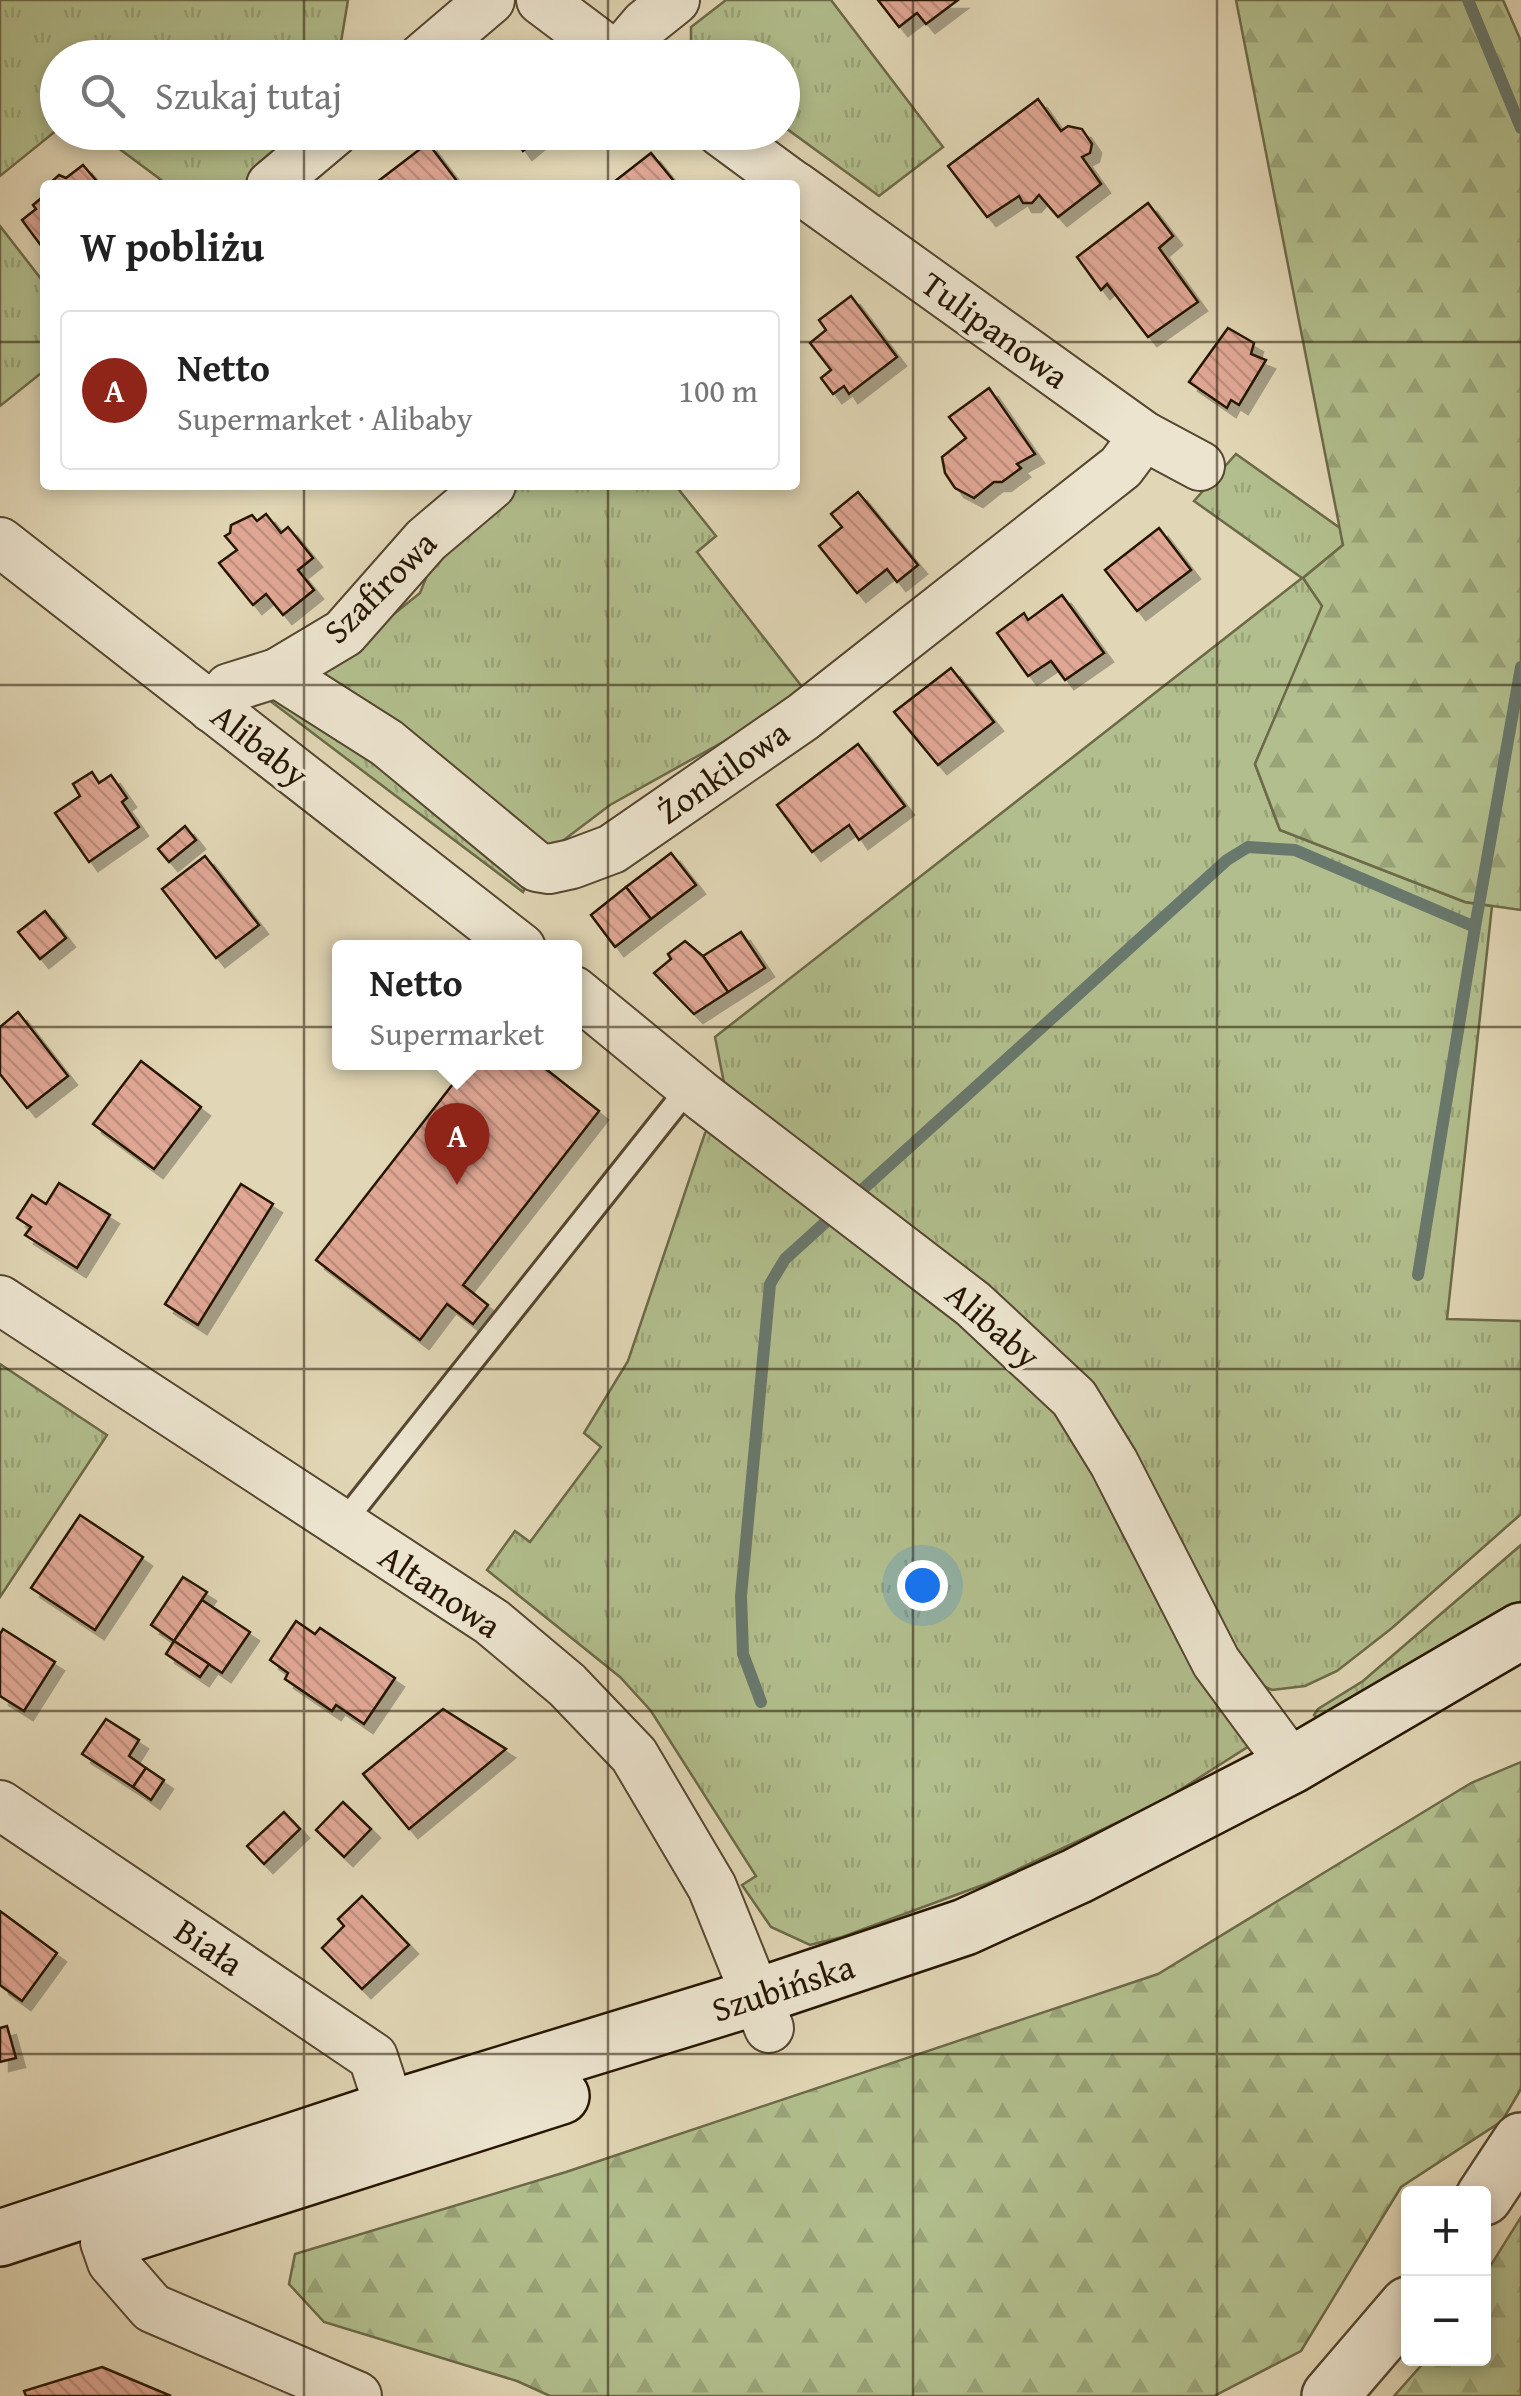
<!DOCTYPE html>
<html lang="pl">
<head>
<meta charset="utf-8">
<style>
  body { margin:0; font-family:"Gentium Book Plus",serif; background:#f2f2f2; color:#222 }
  .controls { position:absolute; right:30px; bottom:30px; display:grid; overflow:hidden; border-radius:10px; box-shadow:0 5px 15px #0003 }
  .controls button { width:90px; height:90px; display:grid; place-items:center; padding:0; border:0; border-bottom:2px solid #e0e0e0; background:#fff; color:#222; font:50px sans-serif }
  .you { position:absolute; left:922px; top:1585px; width:35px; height:35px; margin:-25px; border:8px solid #fff; border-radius:50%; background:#1a73e8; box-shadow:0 0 0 15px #1a73e833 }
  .badge { display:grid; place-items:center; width:65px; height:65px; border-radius:50%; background:#8f2418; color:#fff; font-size:32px; font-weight:700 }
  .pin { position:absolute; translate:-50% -82px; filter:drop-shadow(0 2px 5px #0008) }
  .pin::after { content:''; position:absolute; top:52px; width:35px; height:30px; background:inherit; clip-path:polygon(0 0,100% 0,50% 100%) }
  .popup { position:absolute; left:332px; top:940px; width:250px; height:130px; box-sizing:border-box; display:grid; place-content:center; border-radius:10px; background:#fff; filter:drop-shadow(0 2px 8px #0005); font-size:32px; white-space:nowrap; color:#767676 }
  .popup b { font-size:38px; color:#222 }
  .popup::after { content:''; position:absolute; left:50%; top:100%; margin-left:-20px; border:20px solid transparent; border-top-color:#fff }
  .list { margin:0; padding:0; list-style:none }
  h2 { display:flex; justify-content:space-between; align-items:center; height:130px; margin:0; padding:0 40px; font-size:42px }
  h2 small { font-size:32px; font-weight:400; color:#767676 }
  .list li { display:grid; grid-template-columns:65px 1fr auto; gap:30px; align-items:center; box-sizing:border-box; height:160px; margin:0 20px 20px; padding:0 20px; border:2px solid #e0e0e0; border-radius:10px }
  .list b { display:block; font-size:38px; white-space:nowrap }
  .list p { margin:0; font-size:32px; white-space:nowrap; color:#767676 }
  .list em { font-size:32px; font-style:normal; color:#767676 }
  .icon { flex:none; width:55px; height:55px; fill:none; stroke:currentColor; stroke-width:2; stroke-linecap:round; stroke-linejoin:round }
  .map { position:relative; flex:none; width:1521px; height:2396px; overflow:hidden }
  .search { position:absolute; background:#fff; box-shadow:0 5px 15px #0003; left:40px; top:40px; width:760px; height:110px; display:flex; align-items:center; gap:25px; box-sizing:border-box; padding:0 35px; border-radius:55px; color:#767676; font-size:38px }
  .panel { position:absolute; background:#fff; box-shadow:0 5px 15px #0003; left:40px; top:180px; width:760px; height:310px; border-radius:10px }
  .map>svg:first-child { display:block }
  .grass { fill:url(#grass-tufts); stroke:#6c6a48; stroke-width:2.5 }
  .forest { fill:url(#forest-firs); stroke:#6c6a48; stroke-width:2.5 }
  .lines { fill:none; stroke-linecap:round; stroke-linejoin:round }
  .stream { stroke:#69786d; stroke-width:12 }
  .building { fill:url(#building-back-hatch); stroke:#271704; stroke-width:2.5; filter:url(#shadow) }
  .service-casing { stroke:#564730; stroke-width:28 }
  .minor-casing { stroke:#564730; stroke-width:52 }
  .tertiary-casing { stroke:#564730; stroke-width:60 }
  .secondary-casing { stroke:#271704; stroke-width:60 }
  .service { stroke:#ece4cf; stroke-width:22 }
  .minor { stroke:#ece4cf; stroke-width:48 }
  .tertiary { stroke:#ece4cf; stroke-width:55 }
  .secondary { stroke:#ece4cf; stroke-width:55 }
  .grid { fill:none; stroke:#271704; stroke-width:2.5; stroke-opacity:0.55 }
  .labels { text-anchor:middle; stroke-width:8; stroke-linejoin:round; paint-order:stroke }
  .street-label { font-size:35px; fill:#271704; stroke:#ece4cf }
</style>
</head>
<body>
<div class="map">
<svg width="1521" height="2396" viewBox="0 0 1521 2396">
  <defs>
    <pattern id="grass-tufts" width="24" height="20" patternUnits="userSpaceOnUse" patternTransform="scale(2.5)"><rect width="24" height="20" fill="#b2be8d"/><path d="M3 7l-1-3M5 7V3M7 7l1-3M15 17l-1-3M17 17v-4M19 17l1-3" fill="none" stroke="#99a378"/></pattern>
    <pattern id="forest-firs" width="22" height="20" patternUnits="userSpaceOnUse" patternTransform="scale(2.5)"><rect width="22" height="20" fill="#b2be8d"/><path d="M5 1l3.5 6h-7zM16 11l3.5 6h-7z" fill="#99a378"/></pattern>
    <pattern id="building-back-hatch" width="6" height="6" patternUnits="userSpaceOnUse" patternTransform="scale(2.5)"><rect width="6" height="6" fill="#e0a795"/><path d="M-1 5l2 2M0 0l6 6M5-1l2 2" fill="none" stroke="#c08f7f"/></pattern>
    <filter id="shadow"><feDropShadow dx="9" dy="9" stdDeviation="0" flood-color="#0004"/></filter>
  </defs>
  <rect width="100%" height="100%" fill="#e1d6b5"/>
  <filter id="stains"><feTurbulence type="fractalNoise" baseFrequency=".002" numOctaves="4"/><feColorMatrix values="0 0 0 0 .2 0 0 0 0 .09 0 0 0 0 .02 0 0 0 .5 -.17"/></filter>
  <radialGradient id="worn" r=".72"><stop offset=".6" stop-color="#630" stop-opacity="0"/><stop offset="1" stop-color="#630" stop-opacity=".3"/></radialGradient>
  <g class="grass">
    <polygon points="0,0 348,0 341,42 345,57 58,58 57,130 0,176"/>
    <polygon points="726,0 831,0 943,147 879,196 783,126 782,58 691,57 691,27"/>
    <polygon points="98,133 318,133 253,185 168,185"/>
    <polygon points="0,226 45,284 45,370 0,406"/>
    <polygon points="1236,454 1340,528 1343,545 1303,578 1323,606 1255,764 1280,830 1465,902 1492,906 1447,1319 1521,1321 1521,1514 1392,1628 1337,1671 1305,1686 1272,1690 1238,1674 1101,1418 726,1093 715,1037 1302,578 1194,501"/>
    <polygon points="521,485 675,485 716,536 697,552 803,688 739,733 610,805 540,858 523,892 261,694 363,639 420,593 432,563 456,533"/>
    <polygon points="715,1121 1067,1412 1257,1741 1161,1802 991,1882 842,1937 810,1945 771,1927 742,1885 756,1876 651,1711 620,1677 487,1570 515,1531 530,1542 601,1447 584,1433 628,1361 705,1133"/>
    <polygon points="0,1364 107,1435 0,1597"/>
    <polygon points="1521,1545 1521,1601 1321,1721 1314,1715 1318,1709 1363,1681"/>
  </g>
  <g class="forest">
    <polygon points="1236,0 1503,0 1521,41 1521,910 1465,902 1280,830 1255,764 1322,606 1303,578 1343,545"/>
    <polygon points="1521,1762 1521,2089 1502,2121 1401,2187 1301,2351 1214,2396 550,2396 517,2381 324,2322 289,2284 295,2254 566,2172 1158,1974 1471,1783"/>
    <polygon points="1521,2217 1521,2396 1394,2396 1427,2359 1484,2358 1484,2276"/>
  </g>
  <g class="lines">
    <g class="stream">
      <polyline points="1468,0 1521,128"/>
      <polyline points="853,1198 1227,860 1248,847 1295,850 1475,927 1521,667"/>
      <polyline points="1418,1275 1475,927"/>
      <polyline points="761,1702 743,1654 741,1596 770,1284 785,1259 828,1220"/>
    </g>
  </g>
  <g class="building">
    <polygon points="878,0 958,0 926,24 917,13 899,27"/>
    <polygon points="1038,99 1061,131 1068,126 1082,129 1092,144 1090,153 1082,157 1101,184 1058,217 1039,195 1032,203 1023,203 1019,196 987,217 948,166"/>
    <polygon points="510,132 546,132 523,151"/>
    <polygon points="428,143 460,185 379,185 377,182"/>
    <polygon points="651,153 673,180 667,185 610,185"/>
    <polygon points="83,165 100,185 48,185 59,175 66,178"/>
    <polygon points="45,195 45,251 22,220 36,209 33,205"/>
    <polygon points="1148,203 1173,236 1159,248 1198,302 1148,337 1107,284 1101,290 1077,257"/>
    <polygon points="851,296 897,357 849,394 844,386 833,394 821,378 831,370 810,343 826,330 819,320"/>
    <polygon points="1228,328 1254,343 1251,354 1266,360 1239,405 1231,400 1227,408 1189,382"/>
    <polygon points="989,388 1035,454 1017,464 1021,468 1002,482 994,482 974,498 955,488 945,473 942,457 966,438 949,417"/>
    <polygon points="858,492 918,565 897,582 887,569 857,593 819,546 842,527 831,514"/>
    <polygon points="266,514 281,533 288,527 313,558 298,570 314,590 283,615 266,594 253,605 219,563 237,550 225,536 230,533 231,525 252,515 257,521"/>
    <polygon points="1159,528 1191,570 1137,611 1105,570"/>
    <polygon points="1062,595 1104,653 1065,680 1051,661 1028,676 997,633 1024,613 1028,620"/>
    <polygon points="951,668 994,722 938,765 894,712"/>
    <polygon points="858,744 905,806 859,840 849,825 812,852 777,805"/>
    <polygon points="92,772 99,783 111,775 127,798 122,802 139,827 89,862 55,813 80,796 73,784"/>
    <polygon points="185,826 196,840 169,862 158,849"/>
    <polygon points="671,853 696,885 651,919 626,887"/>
    <polygon points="205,856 259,925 216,958 162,889"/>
    <polygon points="626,887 651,919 615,947 591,915"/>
    <polygon points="45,911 66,938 40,959 18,932"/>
    <polygon points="741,932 765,968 728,992 703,956"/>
    <polygon points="685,941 703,956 728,992 694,1014 654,973 671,959 668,954"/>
    <polygon points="18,1012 68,1076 27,1108 0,1074 0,1027"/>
    <polygon points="141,1061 201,1107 154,1169 93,1124"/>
    <polygon points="470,1062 537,1062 599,1111 463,1285 488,1305 473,1324 447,1304 420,1340 316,1260"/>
    <polygon points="59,1183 110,1215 77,1268 25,1235 31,1227 17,1218 32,1195 46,1204"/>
    <polygon points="241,1184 273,1204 198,1325 165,1304"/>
    <polygon points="80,1515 143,1557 95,1630 31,1588"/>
    <polygon points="183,1577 207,1592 174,1641 151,1625"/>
    <polygon points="202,1600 250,1632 222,1673 174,1641"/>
    <polygon points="296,1621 315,1634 320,1628 395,1678 364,1724 336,1705 332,1711 285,1679 288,1673 270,1660"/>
    <polygon points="3,1629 55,1662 24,1711 0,1696 0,1634"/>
    <polygon points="174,1641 209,1664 200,1677 166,1654"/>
    <polygon points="443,1709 506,1749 409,1829 363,1774"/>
    <polygon points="106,1719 139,1740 129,1756 146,1768 133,1787 82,1754"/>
    <polygon points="146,1768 164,1780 151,1800 133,1787"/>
    <polygon points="343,1802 371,1829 344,1857 316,1830"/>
    <polygon points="284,1812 300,1829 264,1864 247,1846"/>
    <polygon points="362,1896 409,1945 362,1989 322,1948 344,1926 338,1919"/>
    <polygon points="0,1911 57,1953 22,2001 0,1985"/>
    <polygon points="7,2026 16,2058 0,2062 0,2028"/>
    <polygon points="102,2367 171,2396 26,2396 24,2391"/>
  </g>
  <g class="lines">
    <g class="service-casing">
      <polyline id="service" points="342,1524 691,1085"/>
    </g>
    <g class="minor-casing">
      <g id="minor">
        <polyline points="541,0 618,58"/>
        <polyline points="617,57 645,24 675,0"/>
        <polyline points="422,58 490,0"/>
        <polyline points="721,132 793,185"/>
        <polyline points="271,185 334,132"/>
        <polyline points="795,186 1144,436 1200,466"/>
        <polyline points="0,542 521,948"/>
        <polyline points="277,673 387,743 537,867 549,869 572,864 612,849 803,717 1121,467 1144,436"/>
        <polyline points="212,708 229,688 277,673 344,633 426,540 491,485"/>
        <polyline points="574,991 703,1097 973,1304 1074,1398 1114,1463 1216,1662 1292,1765"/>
        <polyline points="0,1300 492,1622 567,1685 634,1755 712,1887 769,2028"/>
        <polyline points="0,1805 373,2057 390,2109"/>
        <polyline points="105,2242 112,2262 152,2308 357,2396"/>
      </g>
    </g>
    <g class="tertiary-casing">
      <g id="tertiary">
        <polyline points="1484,2197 1521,2141"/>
        <polyline points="1330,2396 1408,2305"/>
      </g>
    </g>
    <g class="secondary-casing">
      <g id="secondary">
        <polyline points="119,2237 561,2096"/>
        <polyline points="0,2238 390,2109 759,1996 965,1927 1077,1876 1292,1765 1521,1631"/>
      </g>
    </g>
    <use href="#service" class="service"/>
    <use href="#minor" class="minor"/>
    <use href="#tertiary" class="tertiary"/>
    <use href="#secondary" class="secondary"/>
  </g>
  <path class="grid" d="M 304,0 L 304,58M 608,0 L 608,58M 913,0 L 913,2396M 1217,0 L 1217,2396M 304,132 L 304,185M 608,132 L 608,185M 0,342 L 45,342M 795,342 L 1521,342M 304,485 L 304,2396M 608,485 L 608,2396M 0,685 L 1521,685M 0,1027 L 1521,1027M 0,1369 L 1521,1369M 0,1711 L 1521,1711M 0,2054 L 1521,2054"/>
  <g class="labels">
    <g class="street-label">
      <text transform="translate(995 330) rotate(36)" y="12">Tulipanowa</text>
      <text transform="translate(380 587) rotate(-45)" y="12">Szafirowa</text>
      <text transform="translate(260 745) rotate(38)" y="12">Alibaby</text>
      <text transform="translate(723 772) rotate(-35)" y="12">Żonkilowa</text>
      <text transform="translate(993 1325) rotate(41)" y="12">Alibaby</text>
      <text transform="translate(440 1591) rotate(34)" y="12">Altanowa</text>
      <text transform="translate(209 1947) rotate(34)" y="12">Biała</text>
      <text transform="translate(783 1988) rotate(-18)" y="12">Szubińska</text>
    </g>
  </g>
  <rect width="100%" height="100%" filter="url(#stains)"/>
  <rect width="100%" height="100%" fill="url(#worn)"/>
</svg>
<div class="controls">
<button>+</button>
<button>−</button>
</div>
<div class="you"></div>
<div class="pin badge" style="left:457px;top:1185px">A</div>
<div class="popup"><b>Netto</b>Supermarket</div>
<div class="search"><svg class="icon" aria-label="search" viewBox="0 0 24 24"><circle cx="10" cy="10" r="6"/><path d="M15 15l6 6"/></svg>Szukaj tutaj</div>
<section class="panel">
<h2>W pobliżu<small></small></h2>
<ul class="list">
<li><span class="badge">A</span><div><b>Netto</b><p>Supermarket · Alibaby</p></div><em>100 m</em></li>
</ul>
</section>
</div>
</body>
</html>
